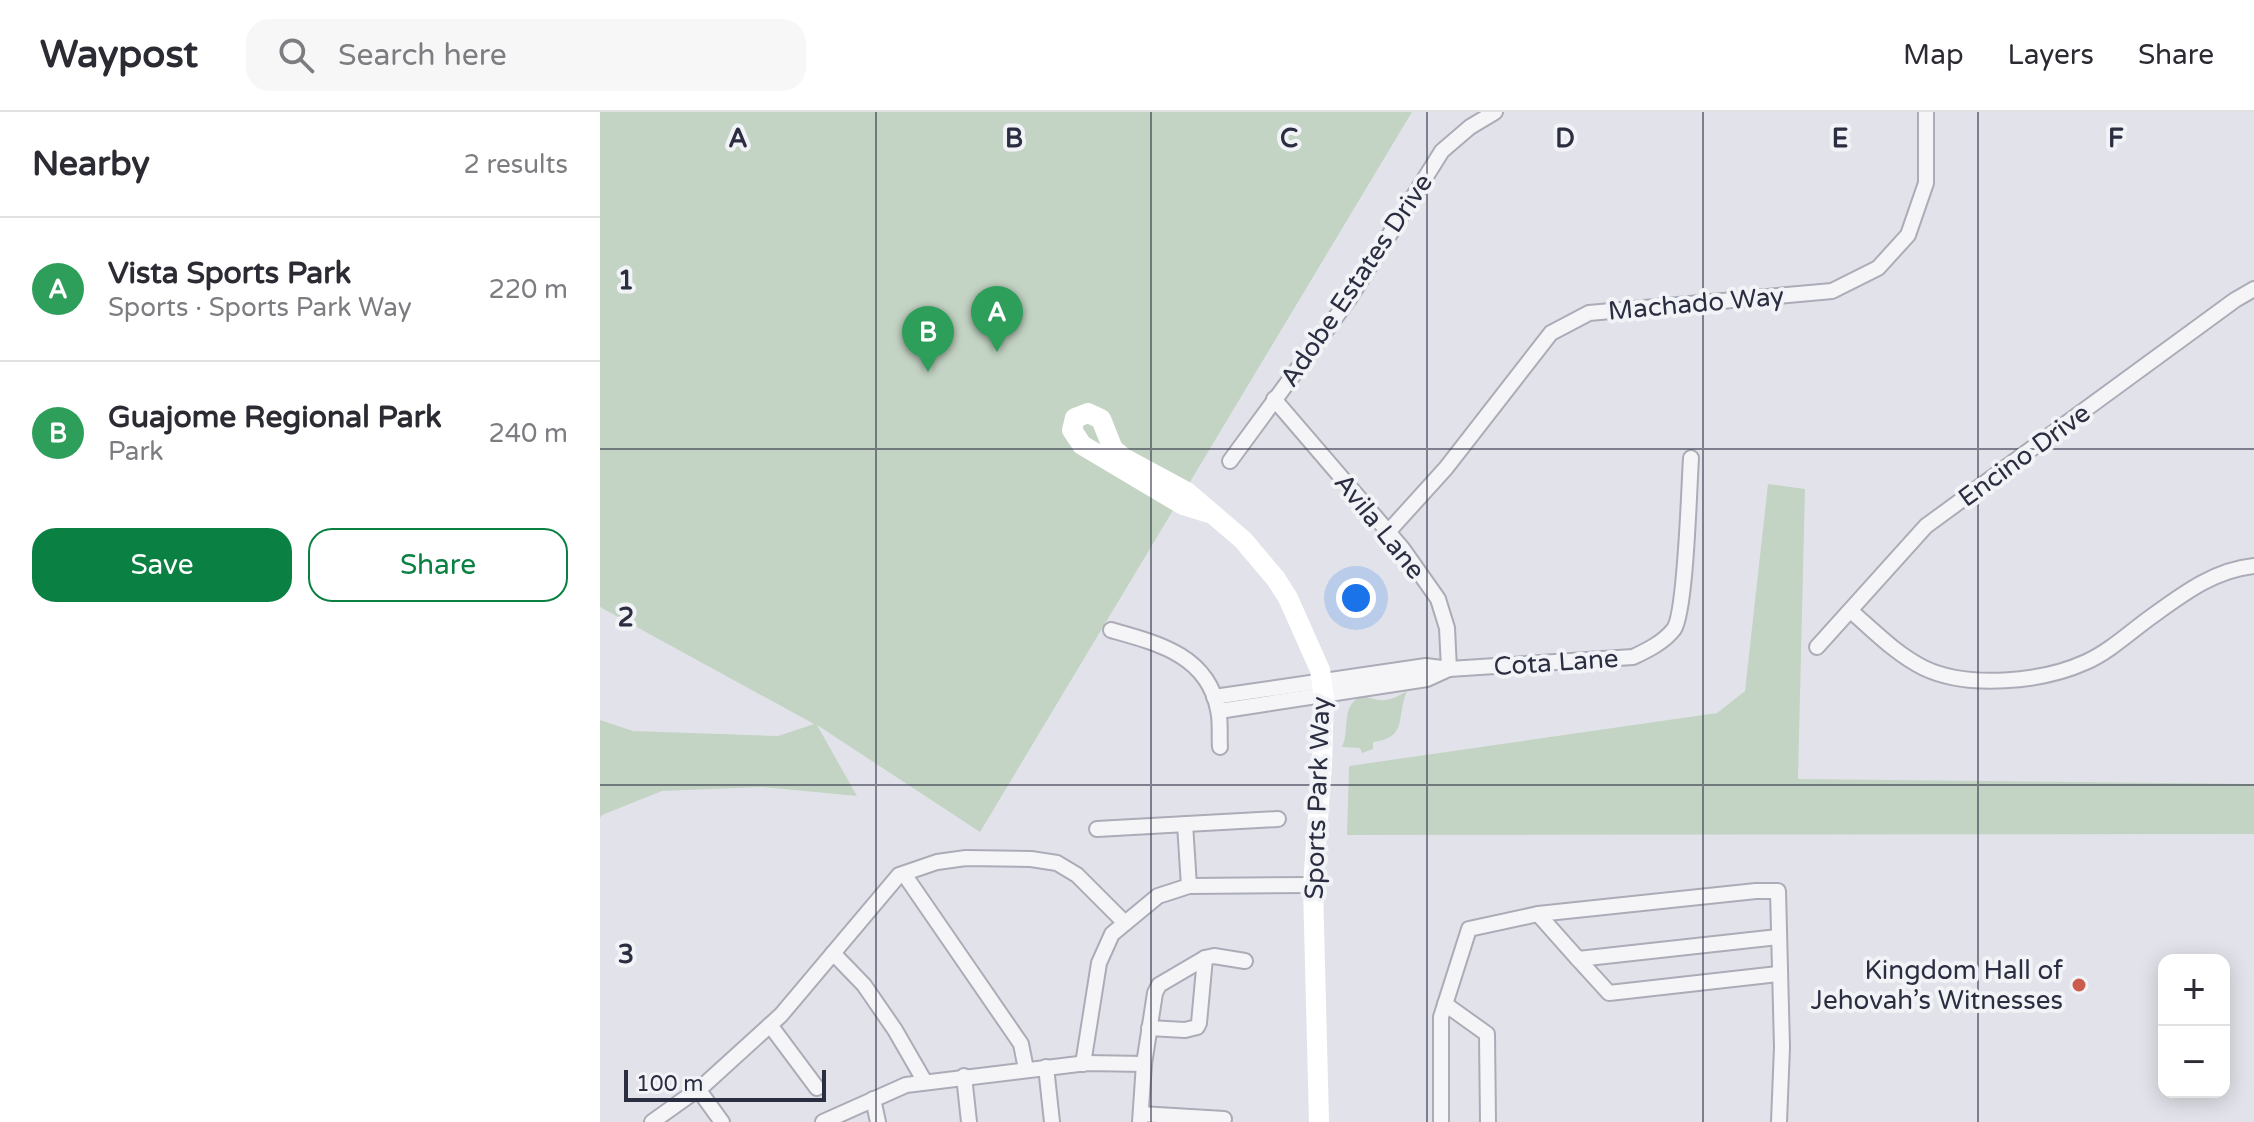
<!DOCTYPE html>
<html lang="en">
<head>
<meta charset="utf-8">
<style>
  body { margin:0; font-family:"Varela Round",sans-serif; background:#f7f7f7; color:#2b2b33 }
  .controls { position:absolute; right:24px; bottom:24px; display:grid; overflow:hidden; border-radius:16px; box-shadow:0 4px 20px #0003 }
  .controls button { width:72px; height:72px; display:grid; place-items:center; padding:0; border:0; border-bottom:2px solid #e1e1e2; background:#fff; color:#2b2b33; font:40px sans-serif }
  .scale { position:absolute; left:24px; bottom:20px; width:202px; box-sizing:border-box; padding-left:8px; border:4px solid #2b2d41; border-top:0; font-size:22px; line-height:28px; white-space:nowrap; color:#2b2d41; -webkit-text-stroke:6px #f2f3f7; paint-order:stroke }
  .you { position:absolute; left:756px; top:486px; width:28px; height:28px; margin:-20px; border:6px solid #fff; border-radius:50%; background:#1a73e8; box-shadow:0 0 0 12px #1a73e833 }
  .badge { display:grid; place-items:center; width:52px; height:52px; border-radius:50%; background:#0b8043; color:#fff; font-size:26px; font-weight:700 }
  .pin { position:absolute; translate:-50% -66px; filter:drop-shadow(0 2px 4px #0008) }
  .pin::after { content:''; position:absolute; top:42px; width:28px; height:24px; background:inherit; clip-path:polygon(0 0,100% 0,50% 100%) }
  .list { margin:0; padding:0; list-style:none }
  h2 { display:flex; justify-content:space-between; align-items:center; height:104px; margin:0; padding:0 32px; font-size:34px }
  h2 small { font-size:26px; font-weight:400; color:#7c7c81 }
  .list li { display:grid; grid-template-columns:52px 1fr auto; gap:24px; align-items:center; box-sizing:border-box; height:144px; padding:0 32px; border-top:2px solid #e1e1e2 }
  .list b { display:block; font-size:30px; white-space:nowrap }
  .list p { margin:0; font-size:26px; white-space:nowrap; color:#7c7c81 }
  .list em { font-size:26px; font-style:normal; color:#7c7c81 }
  .actions { display:flex; gap:16px; padding:24px 32px }
  .actions a { flex:1; padding:18px 0; border:2px solid #0b8043; border-radius:24px; text-align:center; font-size:28px; color:#0b8043 }
  .actions .main { background:#0b8043; color:#fff }
  .icon { flex:none; width:44px; height:44px; fill:none; stroke:currentColor; stroke-width:2; stroke-linecap:round; stroke-linejoin:round }
  .map { position:relative; flex:none; width:1654px; height:1010px; overflow:hidden }
  header { display:flex; align-items:center; gap:48px; box-sizing:border-box; height:112px; padding:0 40px; background:#fff; border-bottom:2px solid #e1e1e2 }
  header strong { font-size:38px }
  nav { display:flex; gap:44px; margin-inline-start:auto; font-size:28px }
  .search { width:560px; height:72px; background:#f7f7f7; display:flex; align-items:center; gap:20px; box-sizing:border-box; padding:0 28px; border-radius:24px; color:#7c7c81; font-size:30px }
  main { display:flex }
  aside { flex:1; background:#fff }
  .map>svg:first-child { display:block }
  .green { fill:#c4d4c4 }
  .lines { fill:none; stroke-linecap:round; stroke-linejoin:round }
  .street-casing { stroke:#abacb7; stroke-width:18 }
  .street { stroke:#f5f5f8; stroke-width:14 }
  .secondary { stroke:#fff; stroke-width:20 }
  .grid { fill:none; stroke:#2b2d41; stroke-width:2; stroke-opacity:0.55 }
  .poi-dot { fill:#ca5d4c; stroke:#f2f3f7; stroke-width:3 }
  .labels { text-anchor:middle; stroke-width:8; stroke-linejoin:round; paint-order:stroke }
  .street-label { font-size:26px; fill:#2b2d41; stroke:#f2f3f7 }
  .poi-label { font-size:26px; fill:#2b2d41; stroke:#f2f3f7; text-anchor:end }
  .grid-label { font-size:26px; text-anchor:middle; font-weight:bold; fill:#2b2d41; stroke:#f2f3f7; stroke-width:8; stroke-linejoin:round; paint-order:stroke }
</style>
</head>
<body>
<header>
<strong>Waypost</strong>
<div class="search"><svg class="icon" aria-label="search" viewBox="0 0 24 24"><circle cx="10" cy="10" r="6"/><path d="M15 15l6 6"/></svg>Search here</div>
<nav><a>Map</a><a>Layers</a><a>Share</a></nav>
</header>
<main>
<aside>
<h2>Nearby<small>2 results</small></h2>
<ul class="list">
<li><span class="badge" style="background:#2e9e5b">A</span><div><b>Vista Sports Park</b><p>Sports · Sports Park Way</p></div><em>220 m</em></li>
<li><span class="badge" style="background:#2e9e5b">B</span><div><b>Guajome Regional Park</b><p>Park</p></div><em>240 m</em></li>
</ul>
<div class="actions"><a class="main">Save</a><a>Share</a></div>
</aside>
<div class="map">
<svg width="1654" height="1010" viewBox="0 0 1654 1010">
  <rect width="100%" height="100%" fill="#e2e3ea"/>
  <g class="green">
    <polygon points="0,0 812,0 380,720 217,613 257,684 162,675 62,679 2,703 0,706 0,608 33,619 178,624 214,612 0,495"/>
    <polygon points="1168,372 1205,377 1198,667 1654,672 1654,722 747,723 749,654 1117,601 1145,579"/>
    <path d="M 807,579 C 796,605 808,626 773,630 L 773,637 L 762,641 L 760,636 L 742,635 C 751,617 739,591 764,584 C 782,591 791,589 807,579 Z"/>
  </g>
  <g class="lines">
    <g class="street-casing">
      <g id="street">
        <polyline points="674,287 802,436 838,487 847,516 849,557"/>
        <polyline points="630,349 749,187 842,39 870,15 895,0"/>
        <polyline points="788,420 846,356 951,221 989,201 1232,179 1278,156 1308,123 1326,71 1326,0"/>
        <path d="M 1252,500 C 1275,520 1296,542 1324,556 C 1368,577 1442,570 1486,550 C 1509,540 1530,520 1551,505 C 1583,482 1614,458 1654,454"/>
        <path d="M 511,518 C 557,531 608,543 618,598 C 621,610 619,623 620,635"/>
        <polyline points="1217,535 1326,414 1635,188 1654,177"/>
        <path d="M 614,585 L 826,554 L 849,557 L 1033,545 C 1048,538 1064,530 1074,517 C 1086,499 1089,375 1091,346"/>
        <polyline points="619,599 827,567 849,557"/>
        <polyline points="585,712 589,774"/>
        <polyline points="497,717 678,707"/>
        <polyline points="304,762 421,932 426,957"/>
        <polyline points="938,802 978,847 1178,825"/>
        <polyline points="233,841 264,873 295,918 325,970"/>
        <polyline points="978,847 1009,881 1178,862"/>
        <polyline points="845,892 887,922 888,1010"/>
        <polyline points="170,913 217,976"/>
        <polyline points="549,916 585,918 597,915 599,911 605,846"/>
        <polyline points="483,952 499,851 512,822 558,784 589,774 713,773"/>
        <polyline points="446,955 452,1010"/>
        <polyline points="364,964 369,1010"/>
        <polyline points="98,977 122,1010"/>
        <polyline points="273,987 278,1010"/>
        <polyline points="541,1002 624,1007"/>
        <polyline points="52,1010 104,973 181,903 299,763 337,750 366,746 431,747 457,751 477,763 525,811"/>
        <polyline points="223,1010 306,973 487,951 544,952"/>
        <polyline points="540,1010 544,952 555,881 559,873 605,846 614,844 645,849"/>
        <polyline points="841,1010 841,905 869,817 938,802 1156,779 1178,779 1182,935 1179,1010"/>
      </g>
    </g>
    <use href="#street" class="street"/>
    <polyline class="secondary" points="609,401 583,393 482,333 472,318 475,306 488,301 501,307 513,337 524,346 587,380 643,428 676,467 688,486 720,558 724,585 722,653 713,773 719,1010"/>
  </g>
  <path class="grid" d="M 276,0 L 276,1010M 551,0 L 551,1010M 827,0 L 827,1010M 1103,0 L 1103,1010M 1378,0 L 1378,1010M 0,337 L 1654,337M 0,673 L 1654,673"/>
  <circle class="poi-dot" cx="1479" cy="873" r="8"/>
  <g class="labels">
    <g class="street-label">
      <text transform="translate(756 168) rotate(-56)" y="9">Adobe Estates Drive</text>
      <text transform="translate(1096 191) rotate(-5)" y="9">Machado Way</text>
      <text transform="translate(1424 343) rotate(-36)" y="9">Encino Drive</text>
      <text transform="translate(780 414) rotate(51)" y="9">Avila Lane</text>
      <text transform="translate(956 550) rotate(-4)" y="9">Cota Lane</text>
      <text transform="translate(717 686) rotate(-88)" y="9">Sports Park Way</text>
    </g>
    <g class="poi-label">
      <text x="1463" y="867">Kingdom Hall of<tspan x="1463" dy="30">Jehovah’s Witnesses</tspan></text>
    </g>
  </g>
  <g class="grid-label">
    <text x="138" y="35">A</text>
    <text x="414" y="35">B</text>
    <text x="689" y="35">C</text>
    <text x="965" y="35">D</text>
    <text x="1240" y="35">E</text>
    <text x="1516" y="35">F</text>
    <text x="26" y="177">1</text>
    <text x="26" y="514">2</text>
    <text x="26" y="851">3</text>
  </g>
</svg>
<div class="controls">
<button>+</button>
<button>−</button>
</div>
<div class="scale">100 m</div>
<div class="you"></div>
<div class="pin badge" style="left:397px;top:240px;background:#2e9e5b">A</div>
<div class="pin badge" style="left:328px;top:260px;background:#2e9e5b">B</div>
</div>
</main>
</body>
</html>
